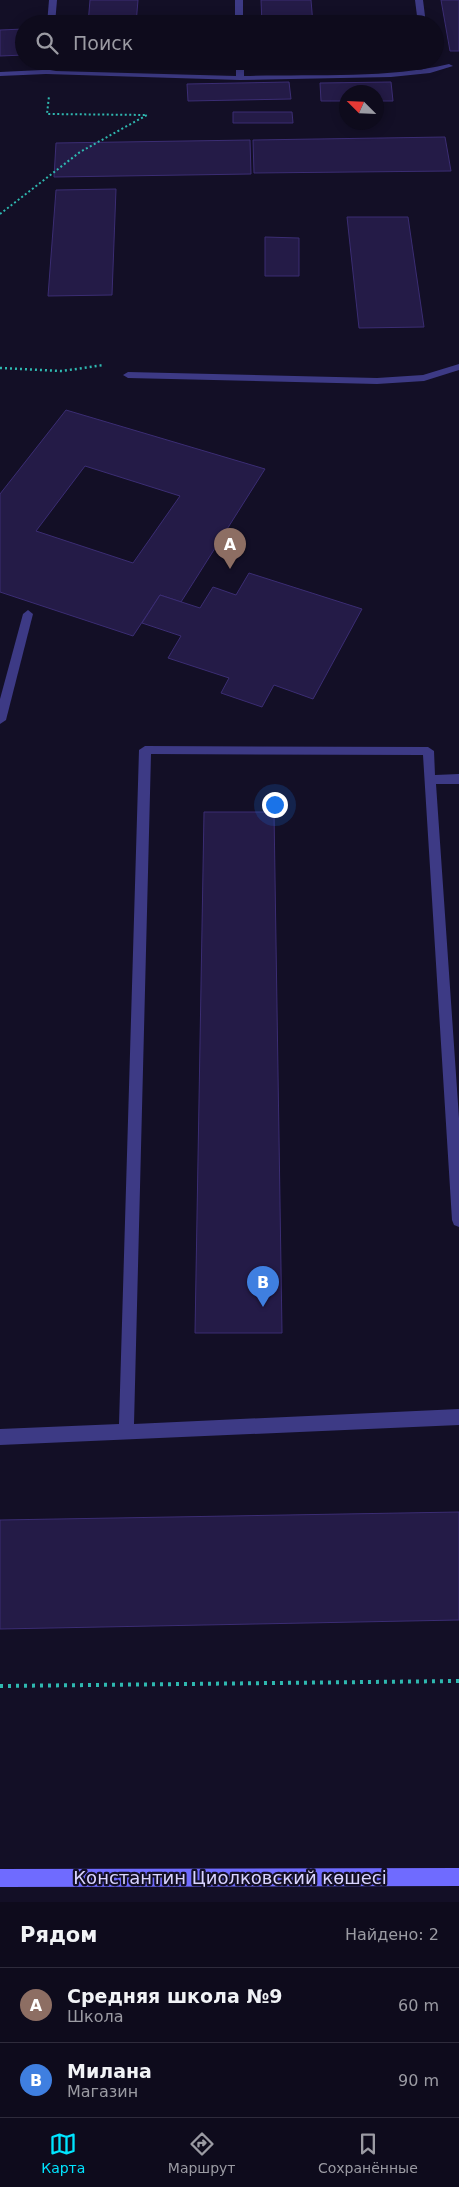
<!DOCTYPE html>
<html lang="ru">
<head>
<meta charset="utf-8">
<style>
  body { margin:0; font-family:"DejaVu Sans",sans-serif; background:#1c1929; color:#f1f3f6 }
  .compass { position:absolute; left:339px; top:85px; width:45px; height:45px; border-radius:50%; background:#0e0b1c; box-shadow:0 2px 12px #0003; rotate:294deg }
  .you { position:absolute; left:274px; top:804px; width:18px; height:18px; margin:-12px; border:4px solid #fff; border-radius:50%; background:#1a73e8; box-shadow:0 0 0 8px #1a73e833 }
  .badge { display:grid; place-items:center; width:32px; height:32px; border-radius:50%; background:#00e5ff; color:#fff; font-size:16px; font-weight:700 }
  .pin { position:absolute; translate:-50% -41px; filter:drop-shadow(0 1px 2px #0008) }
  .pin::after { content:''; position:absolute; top:26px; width:18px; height:15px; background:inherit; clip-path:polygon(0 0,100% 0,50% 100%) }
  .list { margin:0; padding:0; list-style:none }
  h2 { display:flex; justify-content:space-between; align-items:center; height:65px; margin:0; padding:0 20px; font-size:21px }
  h2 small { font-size:16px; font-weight:400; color:#9b9ba3 }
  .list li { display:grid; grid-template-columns:32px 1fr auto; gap:15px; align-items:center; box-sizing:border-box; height:75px; padding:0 20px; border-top:1px solid #2e2b3b }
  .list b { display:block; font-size:19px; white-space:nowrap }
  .list p { margin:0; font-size:16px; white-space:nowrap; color:#9b9ba3 }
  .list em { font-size:16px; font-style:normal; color:#9b9ba3 }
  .icon { flex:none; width:28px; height:28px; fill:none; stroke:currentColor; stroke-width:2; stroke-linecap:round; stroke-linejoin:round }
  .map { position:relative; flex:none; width:459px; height:1902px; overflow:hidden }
  .search { position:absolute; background:#0e0b1c; box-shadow:0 2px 12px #0003; left:15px; right:15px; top:15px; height:55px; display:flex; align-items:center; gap:12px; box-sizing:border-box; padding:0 18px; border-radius:28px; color:#9b9ba3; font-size:19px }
  .sheet { height:215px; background:#0e0b1c }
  nav { display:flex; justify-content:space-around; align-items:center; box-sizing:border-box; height:70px; border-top:1px solid #2e2b3b; background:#0e0b1c; font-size:14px; color:#9b9ba3 }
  nav a { display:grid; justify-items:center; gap:2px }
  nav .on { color:#00e5ff }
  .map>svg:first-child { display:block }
  .building { fill:#241b47; stroke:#3b2d73; fill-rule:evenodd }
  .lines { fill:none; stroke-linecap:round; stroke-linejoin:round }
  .path-far2 { stroke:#2fb8b0; stroke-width:2; stroke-dasharray:2 2.5; stroke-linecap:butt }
  .path-far1 { stroke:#2fb8b0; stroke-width:2.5; stroke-dasharray:2 3; stroke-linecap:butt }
  .path { stroke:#2fb8b0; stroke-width:4; stroke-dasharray:3 5; stroke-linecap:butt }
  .lane { fill:#3d3a85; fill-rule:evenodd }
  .secondary { fill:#6f6bff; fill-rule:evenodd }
  .labels { text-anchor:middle; stroke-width:4.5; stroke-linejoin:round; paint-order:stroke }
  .near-street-label { font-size:18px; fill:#d9d4ff; stroke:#130f26 }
</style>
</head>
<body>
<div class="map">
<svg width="459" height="1902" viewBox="0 0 459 1902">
  <rect width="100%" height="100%" fill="#130f26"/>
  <g class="building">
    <polygon points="90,0 138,0 136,24 88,24"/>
    <polygon points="261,0 311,0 313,24 262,24"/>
    <polygon points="441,0 459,0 459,51 450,51"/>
    <polygon points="24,29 24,55 0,56 0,30"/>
    <polygon points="289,82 291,99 188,101 187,84"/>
    <polygon points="391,82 393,101 376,101 376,92 346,92 346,101 321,101 320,83"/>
    <polygon points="233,112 292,112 293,123 233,123"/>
    <polygon points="445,137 451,171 254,173 253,140"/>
    <polygon points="250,140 251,174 54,177 56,143"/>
    <polygon points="116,189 112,295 48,296 56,190"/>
    <polygon points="347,217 408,217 424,327 359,328"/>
    <polygon points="265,237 299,238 299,276 265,276"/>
    <path d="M 66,410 L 265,469 L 181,602 L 160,595 L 133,636 L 0,592 L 0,494 ZM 85,466 L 180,496 L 133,563 L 36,531 Z"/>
    <polygon points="249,573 362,609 313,699 274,685 262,707 221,693 229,678 168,658 181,636 142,623 160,595 200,608 213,587 236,595"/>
    <polygon points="204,812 274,812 282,1333 195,1333"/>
    <polygon points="459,1512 459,1620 0,1629 0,1520"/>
  </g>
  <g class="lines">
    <polyline class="path-far2" points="0,214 80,152 147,115 47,114 49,96"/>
    <polyline class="path-far1" points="0,368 62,371 104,365"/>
    <polyline class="path" points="0,1686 459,1681"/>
    <g class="lane">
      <polygon points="49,0 57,0 55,24 47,24"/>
      <rect x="235" y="0" width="8" height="24"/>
      <polygon points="415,0 423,0 426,24 418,24"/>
      <path d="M 43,61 L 51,61 L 50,70 L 56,71 L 236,76 L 236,61 L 244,61 L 244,76 C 309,74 387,79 449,64 L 453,66 L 430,73 L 391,77 L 240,80 L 46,74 L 0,76 L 0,72 L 42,70 Z"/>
      <polygon points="459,364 459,370 424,381 377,384 128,378 123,375 128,372 377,378 423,375"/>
      <polygon points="28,610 33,614 6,720 0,724 0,699 23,614"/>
      <polygon points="145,746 428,747 434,751 435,775 459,774 459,784 436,784 459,1118 459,1227 454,1225 452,1220 423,755 151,754 134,1424 459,1409 459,1425 0,1445 0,1429 119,1424 139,750"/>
    </g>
    <polygon class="secondary" points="459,1868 459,1886 0,1887 0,1869"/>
  </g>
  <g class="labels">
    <g class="near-street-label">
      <text x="230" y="1884">Константин Циолковский көшесі</text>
    </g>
  </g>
</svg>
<svg class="compass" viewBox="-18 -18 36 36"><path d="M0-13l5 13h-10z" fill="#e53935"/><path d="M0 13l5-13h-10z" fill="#9b9ba3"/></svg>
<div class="you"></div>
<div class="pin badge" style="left:230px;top:569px;background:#8d6e63">A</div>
<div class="pin badge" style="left:263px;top:1307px;background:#3f7fe0">B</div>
<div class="search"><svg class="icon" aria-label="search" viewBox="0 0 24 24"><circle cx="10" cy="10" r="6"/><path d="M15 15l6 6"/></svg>Поиск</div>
</div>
<section class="sheet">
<h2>Рядом<small>Найдено: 2</small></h2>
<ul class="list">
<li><span class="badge" style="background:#8d6e63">A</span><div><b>Средняя школа №9</b><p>Школа</p></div><em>60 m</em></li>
<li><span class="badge" style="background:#3f7fe0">B</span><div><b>Милана</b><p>Магазин</p></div><em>90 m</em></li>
</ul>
</section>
<nav>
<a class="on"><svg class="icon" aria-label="map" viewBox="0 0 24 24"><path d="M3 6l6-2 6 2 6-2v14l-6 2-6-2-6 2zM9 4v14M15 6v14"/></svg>Карта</a>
<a><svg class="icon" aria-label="directions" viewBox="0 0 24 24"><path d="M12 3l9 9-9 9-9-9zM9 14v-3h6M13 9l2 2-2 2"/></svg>Маршрут</a>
<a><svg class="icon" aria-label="saved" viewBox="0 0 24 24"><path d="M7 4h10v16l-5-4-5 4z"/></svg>Сохранённые</a>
</nav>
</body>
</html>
